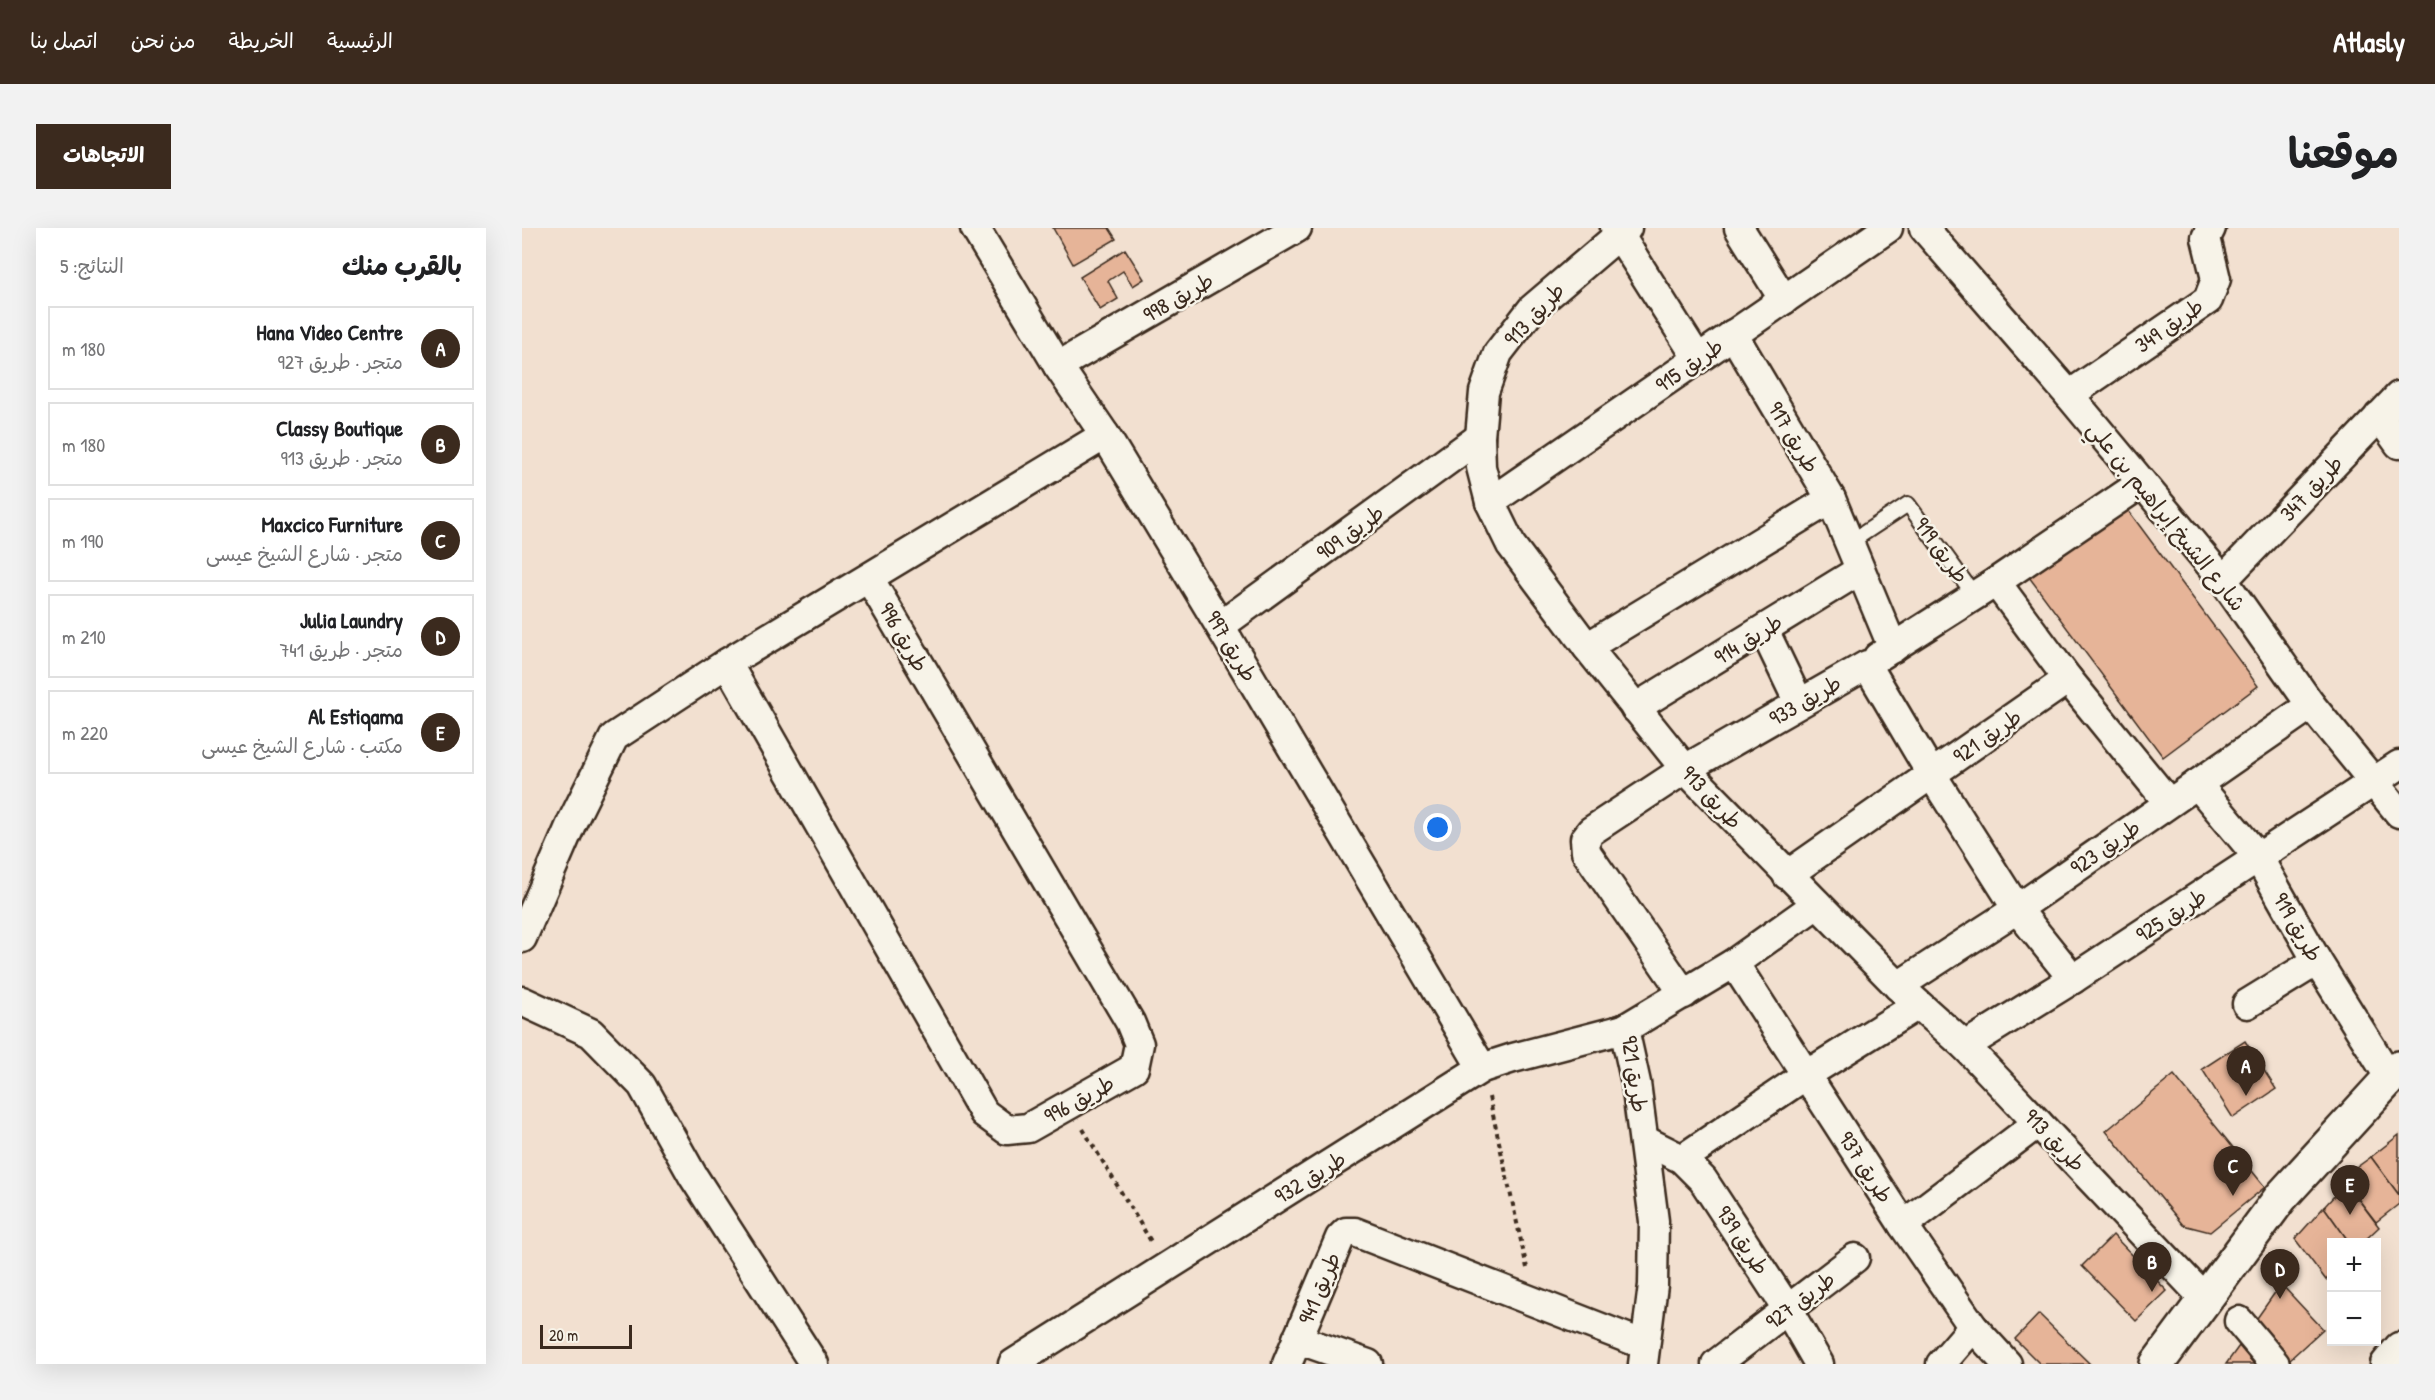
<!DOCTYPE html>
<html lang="ar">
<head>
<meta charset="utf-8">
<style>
  body { margin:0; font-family:"Patrick Hand","Playpen Sans Arabic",sans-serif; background:#f2f2f2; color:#202124; direction:rtl }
  .controls { position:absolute; right:18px; bottom:18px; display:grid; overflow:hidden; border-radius:0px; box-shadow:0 6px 24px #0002 }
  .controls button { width:54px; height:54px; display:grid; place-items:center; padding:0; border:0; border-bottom:2px solid #e0e0e0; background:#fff; color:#202124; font:30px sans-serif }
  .scale { position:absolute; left:18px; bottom:15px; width:92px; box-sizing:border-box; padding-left:6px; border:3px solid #3b2a1e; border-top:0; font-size:16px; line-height:21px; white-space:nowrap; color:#3b2a1e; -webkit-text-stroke:4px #f7f3e8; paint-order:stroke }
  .you { position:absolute; left:916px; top:600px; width:21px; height:21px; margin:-15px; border:4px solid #fff; border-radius:50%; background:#1a73e8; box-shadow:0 0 0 9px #1a73e833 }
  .badge { display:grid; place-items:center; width:39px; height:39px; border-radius:50%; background:#3b2a1e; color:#fff; font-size:20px; font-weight:700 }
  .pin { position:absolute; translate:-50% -50px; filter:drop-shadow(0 2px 3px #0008) }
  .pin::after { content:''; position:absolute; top:32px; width:21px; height:18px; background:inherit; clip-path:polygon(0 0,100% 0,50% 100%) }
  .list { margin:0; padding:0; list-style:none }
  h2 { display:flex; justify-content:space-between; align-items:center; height:78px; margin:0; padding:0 24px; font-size:26px }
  h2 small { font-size:20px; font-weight:400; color:#757577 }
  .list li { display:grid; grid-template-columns:39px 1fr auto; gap:18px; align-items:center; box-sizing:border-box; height:84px; margin:0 12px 12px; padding:0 12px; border:2px solid #e0e0e0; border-radius:0px }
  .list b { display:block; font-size:22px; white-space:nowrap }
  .list p { margin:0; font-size:20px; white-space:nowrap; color:#757577 }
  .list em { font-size:20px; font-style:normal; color:#757577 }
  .map { position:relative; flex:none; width:1877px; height:1136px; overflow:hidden; direction:ltr; border-radius:0px }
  header { display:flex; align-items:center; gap:36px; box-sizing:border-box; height:84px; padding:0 30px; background:#3b2a1e; color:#fff }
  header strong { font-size:28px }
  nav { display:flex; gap:33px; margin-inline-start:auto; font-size:21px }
  .intro { display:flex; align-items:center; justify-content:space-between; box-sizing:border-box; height:144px; padding:0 36px }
  h1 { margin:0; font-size:42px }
  .button { padding:15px 27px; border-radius:0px; background:#3b2a1e; color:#fff; font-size:21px; font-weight:700 }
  main { display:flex; gap:36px; padding:0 36px }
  aside { flex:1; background:#fff; border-radius:0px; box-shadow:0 6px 24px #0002 }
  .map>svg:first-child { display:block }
  .building { fill:#e6b498; stroke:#3b2a1e; stroke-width:1.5 }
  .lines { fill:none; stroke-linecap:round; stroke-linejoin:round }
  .lane-casing { stroke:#3b2a1e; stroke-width:18 }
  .street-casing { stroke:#3b2a1e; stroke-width:33 }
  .secondary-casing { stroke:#3b2a1e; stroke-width:38 }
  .path { stroke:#3b2a1e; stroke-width:4; stroke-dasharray:4.5 4.5; stroke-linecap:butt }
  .lane { stroke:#f7f3e8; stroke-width:14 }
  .street { stroke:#f7f3e8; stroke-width:28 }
  .secondary { stroke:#f7f3e8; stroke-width:33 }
  .labels { text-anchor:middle; stroke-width:5; stroke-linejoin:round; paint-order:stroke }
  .street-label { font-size:22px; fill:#3b2a1e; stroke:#f7f3e8 }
</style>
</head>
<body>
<header>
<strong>Atlasly</strong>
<nav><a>الرئيسية</a><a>الخريطة</a><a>من نحن</a><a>اتصل بنا</a></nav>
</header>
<div class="intro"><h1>موقعنا</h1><a class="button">الاتجاهات</a></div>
<main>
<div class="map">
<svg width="1877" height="1136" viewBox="0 0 1877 1136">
  <rect width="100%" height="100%" fill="#f2e0d0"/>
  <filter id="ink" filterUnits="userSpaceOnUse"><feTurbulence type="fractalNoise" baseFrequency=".0167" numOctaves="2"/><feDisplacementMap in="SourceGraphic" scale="12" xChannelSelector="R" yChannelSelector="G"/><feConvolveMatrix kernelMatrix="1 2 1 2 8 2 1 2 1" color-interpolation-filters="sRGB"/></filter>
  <g filter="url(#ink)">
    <g class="building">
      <polygon points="531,0 587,0 594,11 551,36"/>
      <polygon points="603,21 622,51 611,58 601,43 586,53 596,71 578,82 558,49"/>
      <polygon points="1603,278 1736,458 1641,529 1507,349"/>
      <polygon points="1723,813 1754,861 1711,890 1680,841"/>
      <polygon points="1652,847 1743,959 1688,1004 1661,997 1584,903"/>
      <polygon points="1877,907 1877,967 1849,929"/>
      <polygon points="1849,929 1877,967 1877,976 1854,994 1820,950"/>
      <polygon points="1824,955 1857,999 1841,1014 1827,1014 1802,979"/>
      <polygon points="1802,979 1827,1014 1810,1014 1810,1046 1804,1052 1773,1011"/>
      <polygon points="1591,1007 1645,1063 1614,1093 1560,1038"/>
      <polygon points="1759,1056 1801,1101 1767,1132 1733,1093"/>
      <polygon points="1517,1086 1568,1136 1518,1136 1493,1111"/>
      <polygon points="1717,1118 1732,1136 1704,1136"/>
    </g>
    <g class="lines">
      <g class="lane-casing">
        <polyline id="lane" points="1327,315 1386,276 1453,368"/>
      </g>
      <g class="street-casing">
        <g id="street">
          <polyline points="453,0 536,138 583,207 698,398 960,840"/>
          <polyline points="1093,0 1176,131"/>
          <polyline points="1105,0 1010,81 976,125 962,164 958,209 959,239 968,274 989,317 1065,419 1163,541 1376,758 1443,818 1682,1070"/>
          <polyline points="1217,0 1262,72"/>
          <polyline points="1402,0 1547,167 1701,352 1789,477 1877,585"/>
          <polyline points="1211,106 1309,271 1371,420"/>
          <polyline points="536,138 775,0"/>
          <polyline points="1547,167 1686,72 1694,51 1684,10 1689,0"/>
          <polyline points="1857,188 1877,216"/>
          <polyline points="968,274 1366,0"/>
          <polyline points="1701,352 1877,168"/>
          <polyline points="1474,354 1546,451 1646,574"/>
          <polyline points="698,398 958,209"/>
          <polyline points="1242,402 1277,475"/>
          <polyline points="1065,419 1309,271"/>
          <polyline points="1356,429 1474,354 1620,255"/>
          <polyline points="205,435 462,885 485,902 506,900 612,840 617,816 608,794 347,350"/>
          <polyline points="1113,480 1338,342"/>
          <polyline points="1675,556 1736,629 1795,733 1868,850"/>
          <polyline points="1265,647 1546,451"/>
          <polyline points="0,710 50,594 92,509 205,435 583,207"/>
          <polyline points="1212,735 1381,997 1451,1099 1485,1136"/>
          <polyline points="1376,758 1495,681 1789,477"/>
          <polyline points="1162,766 1064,624 1063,611 1069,603 1163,541 1345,437 1410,547 1495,681 1551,751"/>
          <polyline points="0,773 69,805 120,857 171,948 292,1136"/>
          <polyline points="1725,776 1795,733"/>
          <polyline points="1443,818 1551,751 1877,537"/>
          <polyline points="1122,912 1160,931 1181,952 1266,1082 1297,1136"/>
          <polyline points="1160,931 1284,847 1396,777"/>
          <polyline points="1381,997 1516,895"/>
          <polyline points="1717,1093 1753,1136"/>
          <polyline points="775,1111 846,1136"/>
          <polyline points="491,1136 960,840 991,830 1102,801"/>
          <polyline points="765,1136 818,1010 824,1004 833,1004 1123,1117"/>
          <polyline points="1121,1136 1131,1057 1132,993 1114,855 1102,801 1212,735 1295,676"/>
          <polyline points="1194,1136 1333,1030"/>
          <polyline points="1419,1136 1451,1099"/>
          <polyline points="1863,1136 1877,1119"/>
        </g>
      </g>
      <g class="secondary-casing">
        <polyline id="secondary" points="1635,1136 1759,969 1877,840"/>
      </g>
      <g class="path">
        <polyline points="967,869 1005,1040"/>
        <polyline points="561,901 630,1015"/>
      </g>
      <use href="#lane" class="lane"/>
      <use href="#street" class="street"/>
      <use href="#secondary" class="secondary"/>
    </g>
  </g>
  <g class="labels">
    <g class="street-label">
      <text transform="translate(656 69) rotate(-30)" y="8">طريق 998</text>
      <text transform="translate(1012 86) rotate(-47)" y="8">طريق 913</text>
      <text transform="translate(1647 97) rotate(-35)" y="8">طريق 349</text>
      <text transform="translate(1167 137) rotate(-35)" y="8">طريق 915</text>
      <text transform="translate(1272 209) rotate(59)" y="8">طريق 917</text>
      <text transform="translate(1789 260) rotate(-47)" y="8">طريق 347</text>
      <text transform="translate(1645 288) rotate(51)" y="8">شارع الشيخ إبراهيم بن علي</text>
      <text transform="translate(828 304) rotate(-36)" y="8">طريق 909</text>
      <text transform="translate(1420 322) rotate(54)" y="8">طريق 919</text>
      <text transform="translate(382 409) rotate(60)" y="8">طريق 996</text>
      <text transform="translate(1226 411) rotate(-32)" y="8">طريق 914</text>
      <text transform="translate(710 418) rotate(59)" y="8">طريق 997</text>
      <text transform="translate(1283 472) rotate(-30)" y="8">طريق 933</text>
      <text transform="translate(1465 508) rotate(-35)" y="8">طريق 921</text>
      <text transform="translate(1190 569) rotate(47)" y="8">طريق 913</text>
      <text transform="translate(1583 619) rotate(-35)" y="8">طريق 923</text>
      <text transform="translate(1649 687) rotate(-33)" y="8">طريق 925</text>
      <text transform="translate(1776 699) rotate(60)" y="8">طريق 919</text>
      <text transform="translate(1113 846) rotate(82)" y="8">طريق 921</text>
      <text transform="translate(557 871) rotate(-29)" y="8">طريق 996</text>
      <text transform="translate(1533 912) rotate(46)" y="8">طريق 913</text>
      <text transform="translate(1344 939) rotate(57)" y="8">طريق 937</text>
      <text transform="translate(788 949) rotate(-32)" y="8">طريق 932</text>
      <text transform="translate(1221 1012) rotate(57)" y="8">طريق 939</text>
      <text transform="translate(797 1060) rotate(-67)" y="8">طريق 941</text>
      <text transform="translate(1278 1072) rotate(-37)" y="8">طريق 927</text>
    </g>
  </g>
</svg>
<div class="controls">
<button>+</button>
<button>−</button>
</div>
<div class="scale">20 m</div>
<div class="you"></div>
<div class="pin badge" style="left:1724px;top:868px">A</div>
<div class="pin badge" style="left:1630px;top:1064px">B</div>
<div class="pin badge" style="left:1711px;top:968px">C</div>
<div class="pin badge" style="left:1758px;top:1071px">D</div>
<div class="pin badge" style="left:1828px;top:987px">E</div>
</div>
<aside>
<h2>بالقرب منك<small>النتائج: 5</small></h2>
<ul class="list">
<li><span class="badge">A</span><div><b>Hana Video Centre</b><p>متجر · طريق 927</p></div><em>180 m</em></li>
<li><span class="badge">B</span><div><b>Classy Boutique</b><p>متجر · طريق 913</p></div><em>180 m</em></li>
<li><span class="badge">C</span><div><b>Maxcico Furniture</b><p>متجر · شارع الشيخ عيسى</p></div><em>190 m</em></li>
<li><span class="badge">D</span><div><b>Julia Laundry</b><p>متجر · طريق 741</p></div><em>210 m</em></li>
<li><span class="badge">E</span><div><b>Al Estiqama</b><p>مكتب · شارع الشيخ عيسى</p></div><em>220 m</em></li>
</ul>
</aside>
</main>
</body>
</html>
